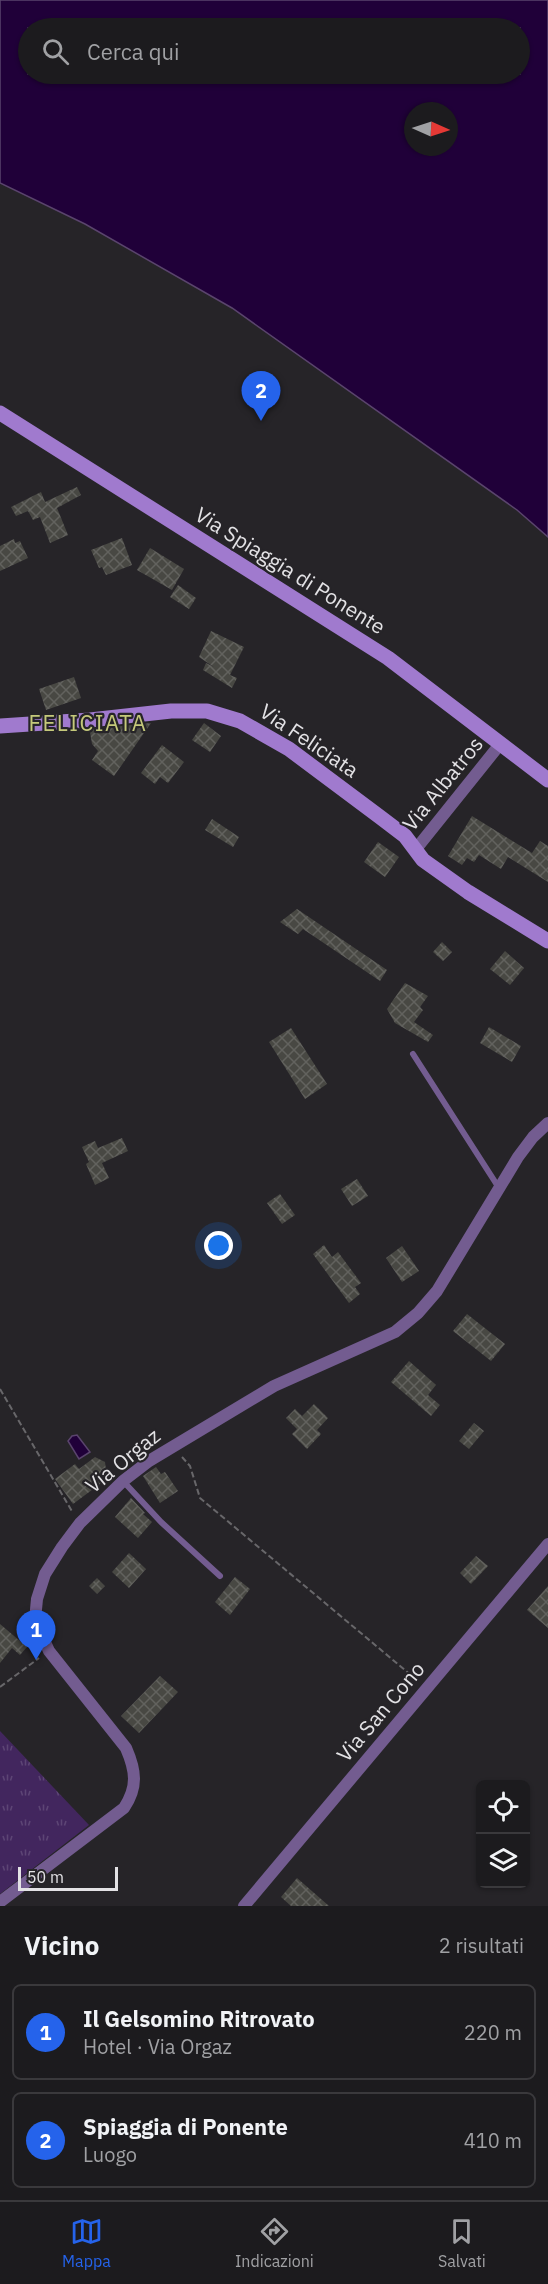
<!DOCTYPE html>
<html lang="it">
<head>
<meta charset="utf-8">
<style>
  body { margin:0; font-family:"IBM Plex Sans",sans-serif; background:#252427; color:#f1f3f6 }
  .controls { position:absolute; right:18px; bottom:18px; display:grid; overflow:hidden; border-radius:9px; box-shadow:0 2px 4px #0004 }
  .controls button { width:54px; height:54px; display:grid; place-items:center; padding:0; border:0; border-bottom:2px solid #3a393c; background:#1c1b1e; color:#f1f3f6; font:30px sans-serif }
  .compass { position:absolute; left:404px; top:102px; width:54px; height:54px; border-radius:50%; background:#1c1b1e; box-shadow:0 2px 4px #0004; rotate:93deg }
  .scale { position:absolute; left:18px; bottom:15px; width:100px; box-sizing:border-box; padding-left:6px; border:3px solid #e3e2e5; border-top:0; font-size:16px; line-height:21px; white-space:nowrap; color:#e3e2e5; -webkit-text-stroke:4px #262428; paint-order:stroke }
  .you { position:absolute; left:219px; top:1246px; width:21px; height:21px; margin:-15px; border:4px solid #fff; border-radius:50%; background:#1a73e8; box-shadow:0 0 0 9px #1a73e833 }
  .badge { display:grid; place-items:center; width:39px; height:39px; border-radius:50%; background:#2563eb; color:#fff; font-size:20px; font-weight:700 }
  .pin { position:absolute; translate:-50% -50px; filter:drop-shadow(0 2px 3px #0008) }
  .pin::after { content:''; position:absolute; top:32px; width:21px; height:18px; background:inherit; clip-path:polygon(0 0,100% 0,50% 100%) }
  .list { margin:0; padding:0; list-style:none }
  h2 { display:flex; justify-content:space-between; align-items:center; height:78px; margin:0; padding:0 24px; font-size:26px }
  h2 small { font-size:20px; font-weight:400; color:#a0a1a4 }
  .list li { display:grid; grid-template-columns:39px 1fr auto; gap:18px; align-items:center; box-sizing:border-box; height:96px; margin:0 12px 12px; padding:0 12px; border:2px solid #3a393c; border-radius:9px }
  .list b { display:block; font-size:22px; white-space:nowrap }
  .list p { margin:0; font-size:20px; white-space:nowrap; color:#a0a1a4 }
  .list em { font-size:20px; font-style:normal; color:#a0a1a4 }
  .icon { flex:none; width:33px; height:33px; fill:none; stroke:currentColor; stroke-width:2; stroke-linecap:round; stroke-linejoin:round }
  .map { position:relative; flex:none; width:548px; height:1906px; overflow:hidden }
  .search { position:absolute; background:#1c1b1e; box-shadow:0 2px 4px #0004; left:18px; right:18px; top:18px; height:66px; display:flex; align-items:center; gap:15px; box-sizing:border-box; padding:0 21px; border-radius:33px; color:#a0a1a4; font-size:22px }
  .sheet { height:294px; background:#1c1b1e }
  nav { display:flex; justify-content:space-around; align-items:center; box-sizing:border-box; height:84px; border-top:2px solid #3a393c; background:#1c1b1e; font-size:16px; color:#a0a1a4 }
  nav a { display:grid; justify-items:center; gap:3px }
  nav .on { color:#2563eb }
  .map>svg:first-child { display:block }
  .park { fill:url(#park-tufts) }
  .water { fill:#200039; stroke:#5a446d; stroke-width:1.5; fill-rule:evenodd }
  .building { fill:url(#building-cross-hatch) }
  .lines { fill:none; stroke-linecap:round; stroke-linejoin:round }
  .path { stroke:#68676a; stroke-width:2; stroke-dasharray:6 3; stroke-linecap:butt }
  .lane { stroke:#735c90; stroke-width:6 }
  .street { stroke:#735c90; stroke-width:12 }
  .secondary { stroke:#a07ace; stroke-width:15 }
  .labels { text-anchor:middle; stroke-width:4.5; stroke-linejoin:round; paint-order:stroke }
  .street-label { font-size:21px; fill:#e3e2e5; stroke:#262428 }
  .neighbourhood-label { font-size:22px; letter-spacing:1.5px; fill:#c5c97b; stroke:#262428 }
</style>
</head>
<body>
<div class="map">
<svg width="548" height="1906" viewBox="0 0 548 1906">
  <defs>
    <pattern id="park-tufts" width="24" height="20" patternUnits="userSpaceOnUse" patternTransform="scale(1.5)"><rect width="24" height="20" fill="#42265e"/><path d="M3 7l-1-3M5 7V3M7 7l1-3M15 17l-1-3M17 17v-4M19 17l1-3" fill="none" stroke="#5d4575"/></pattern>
    <pattern id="building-cross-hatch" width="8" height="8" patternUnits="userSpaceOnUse" patternTransform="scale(1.5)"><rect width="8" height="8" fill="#484843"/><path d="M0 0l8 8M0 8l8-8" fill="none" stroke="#62625e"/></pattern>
  </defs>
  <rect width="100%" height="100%" fill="#262428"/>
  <polygon class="park" points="0,1731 89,1825 0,1894"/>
  <g class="water">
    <path d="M 0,0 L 548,0 L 548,537 L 517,510 L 232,308 L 85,224 L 0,183 ZM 28,28 L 520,28 L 520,74 L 28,74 ZM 413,111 L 449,111 L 449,147 L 413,147 Z"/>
    <polygon points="77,1435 90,1452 79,1459 68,1441 72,1436"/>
  </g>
  <g class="building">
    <polygon points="77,487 81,495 57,508 68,535 50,543 40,517 33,520 28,511 16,516 11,507 41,492 45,502"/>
    <polygon points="122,538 132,565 106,575 102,567 99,568 91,550"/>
    <polygon points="14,539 15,543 20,541 28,558 0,571 0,546"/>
    <polygon points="150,548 184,569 172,590 137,570"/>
    <polygon points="178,585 196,598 189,609 170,597"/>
    <polygon points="211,631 244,647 230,675 237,678 232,688 203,670 206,663 214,667 199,657"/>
    <polygon points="74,677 81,698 46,710 39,689"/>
    <polygon points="151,723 114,776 92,760 98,751 92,744 90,732 93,729"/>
    <polygon points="204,723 221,736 210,752 192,740"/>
    <polygon points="162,745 184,762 168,783 160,777 155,784 141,773"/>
    <polygon points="472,816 532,853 540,841 548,846 548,882 508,857 501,869 479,855 474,862 467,858 462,865 448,856"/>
    <polygon points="212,819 239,837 233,847 205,830"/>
    <polygon points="378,842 399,857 385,877 364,862"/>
    <polygon points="297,909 387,970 380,981 303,929 298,934 280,922"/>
    <polygon points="442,942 452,952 443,961 433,952"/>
    <polygon points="505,951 524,968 510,985 490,969"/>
    <polygon points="405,983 428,996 420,1007 423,1010 414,1022 433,1035 428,1042 395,1023 387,1009"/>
    <polygon points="489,1027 521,1046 512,1062 480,1043"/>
    <polygon points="291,1028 327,1084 305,1099 269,1042"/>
    <polygon points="122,1138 128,1151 102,1163 109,1178 95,1185 86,1164 89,1162 82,1147 95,1141 98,1148"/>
    <polygon points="357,1179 368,1196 352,1206 341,1189"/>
    <polygon points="280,1194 295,1215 282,1224 267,1203"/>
    <polygon points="324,1245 332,1257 338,1252 361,1283 355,1287 360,1294 349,1303 313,1254"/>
    <polygon points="402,1246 419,1271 402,1282 386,1258"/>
    <polygon points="467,1314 505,1344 491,1361 453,1331"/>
    <polygon points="409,1361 436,1385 428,1395 440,1405 431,1416 391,1382"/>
    <polygon points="314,1404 328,1418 317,1430 321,1434 307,1449 292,1434 297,1429 286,1418 295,1409 302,1416"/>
    <polygon points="474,1423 484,1431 469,1449 459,1441"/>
    <polygon points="95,1457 105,1462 106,1470 102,1477 104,1481 73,1504 55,1479 75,1464 79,1469"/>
    <polygon points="156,1467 161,1474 165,1472 178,1491 160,1503 143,1476"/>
    <polygon points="131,1498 145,1513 143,1514 152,1522 138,1538 115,1517"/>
    <polygon points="129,1553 146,1569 129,1588 112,1572"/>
    <polygon points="476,1556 488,1566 471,1584 460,1573"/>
    <polygon points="235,1577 250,1589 230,1615 215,1602"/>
    <polygon points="97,1578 105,1586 97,1594 89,1586"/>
    <polygon points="548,1586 548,1628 527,1610"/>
    <polygon points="0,1624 27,1647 20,1655 12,1648 0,1663"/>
    <polygon points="160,1676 178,1692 139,1733 121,1716"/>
    <polygon points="297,1878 329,1906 291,1906 281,1897"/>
  </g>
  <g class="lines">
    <g class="path">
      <polyline points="0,1389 73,1513"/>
      <polyline points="182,1457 190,1466 200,1498 418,1681"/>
      <polyline points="0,1687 39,1658"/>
    </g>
    <g class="lane">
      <polyline points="413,1054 499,1188"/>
      <polyline points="123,1481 161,1522 220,1576"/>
    </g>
    <g class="street">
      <polyline points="416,849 501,743"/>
      <path d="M 0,1902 L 124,1808 C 138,1787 136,1771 126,1748 L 49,1651 L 35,1620 L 37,1599 L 45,1574 L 62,1547 L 80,1523 L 123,1481 L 149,1461 L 274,1386 L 395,1332 L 418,1313 L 437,1291 L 518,1157 L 533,1137 L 548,1123"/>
      <polyline points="244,1906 548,1544"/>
    </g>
    <g class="secondary">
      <polyline points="0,413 388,658 548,780"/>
      <polyline points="0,726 90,720 171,711 207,711 240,721 289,749 380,817 405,836 423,860 468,892 548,941"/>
    </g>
  </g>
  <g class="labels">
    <g class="street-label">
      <text transform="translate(290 571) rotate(32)" y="7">Via Spiaggia di Ponente</text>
      <text transform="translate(309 741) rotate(34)" y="7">Via Feliciata</text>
      <text transform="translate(443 784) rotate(-51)" y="7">Via Albatros</text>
      <text transform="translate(123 1461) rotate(-39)" y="7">Via Orgaz</text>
      <text transform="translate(381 1712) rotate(-50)" y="7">Via San Cono</text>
    </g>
    <g class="neighbourhood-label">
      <text x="88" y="731">FELICIATA</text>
    </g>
  </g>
</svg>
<div class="controls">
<button><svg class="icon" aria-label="locate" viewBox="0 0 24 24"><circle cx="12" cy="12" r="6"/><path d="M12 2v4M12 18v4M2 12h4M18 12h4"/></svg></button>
<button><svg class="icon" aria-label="layers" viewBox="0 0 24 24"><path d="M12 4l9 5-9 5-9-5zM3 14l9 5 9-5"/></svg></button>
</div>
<svg class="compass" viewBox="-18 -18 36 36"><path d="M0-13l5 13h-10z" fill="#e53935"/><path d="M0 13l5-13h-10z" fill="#a0a1a4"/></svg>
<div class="scale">50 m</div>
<div class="you"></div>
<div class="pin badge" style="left:36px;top:1660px">1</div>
<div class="pin badge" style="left:261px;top:421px">2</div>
<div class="search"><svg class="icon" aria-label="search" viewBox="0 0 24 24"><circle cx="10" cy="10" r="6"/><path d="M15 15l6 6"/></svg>Cerca qui</div>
</div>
<section class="sheet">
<h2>Vicino<small>2 risultati</small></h2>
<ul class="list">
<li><span class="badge">1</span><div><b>Il Gelsomino Ritrovato</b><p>Hotel · Via Orgaz</p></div><em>220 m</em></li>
<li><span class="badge">2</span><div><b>Spiaggia di Ponente</b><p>Luogo</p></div><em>410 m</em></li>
</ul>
</section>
<nav>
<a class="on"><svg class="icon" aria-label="map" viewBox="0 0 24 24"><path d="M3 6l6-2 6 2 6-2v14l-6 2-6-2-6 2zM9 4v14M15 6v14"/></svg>Mappa</a>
<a><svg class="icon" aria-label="directions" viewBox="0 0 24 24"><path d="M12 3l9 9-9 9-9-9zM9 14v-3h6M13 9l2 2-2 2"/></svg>Indicazioni</a>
<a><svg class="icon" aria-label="saved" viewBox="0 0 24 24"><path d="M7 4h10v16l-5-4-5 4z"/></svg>Salvati</a>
</nav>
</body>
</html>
